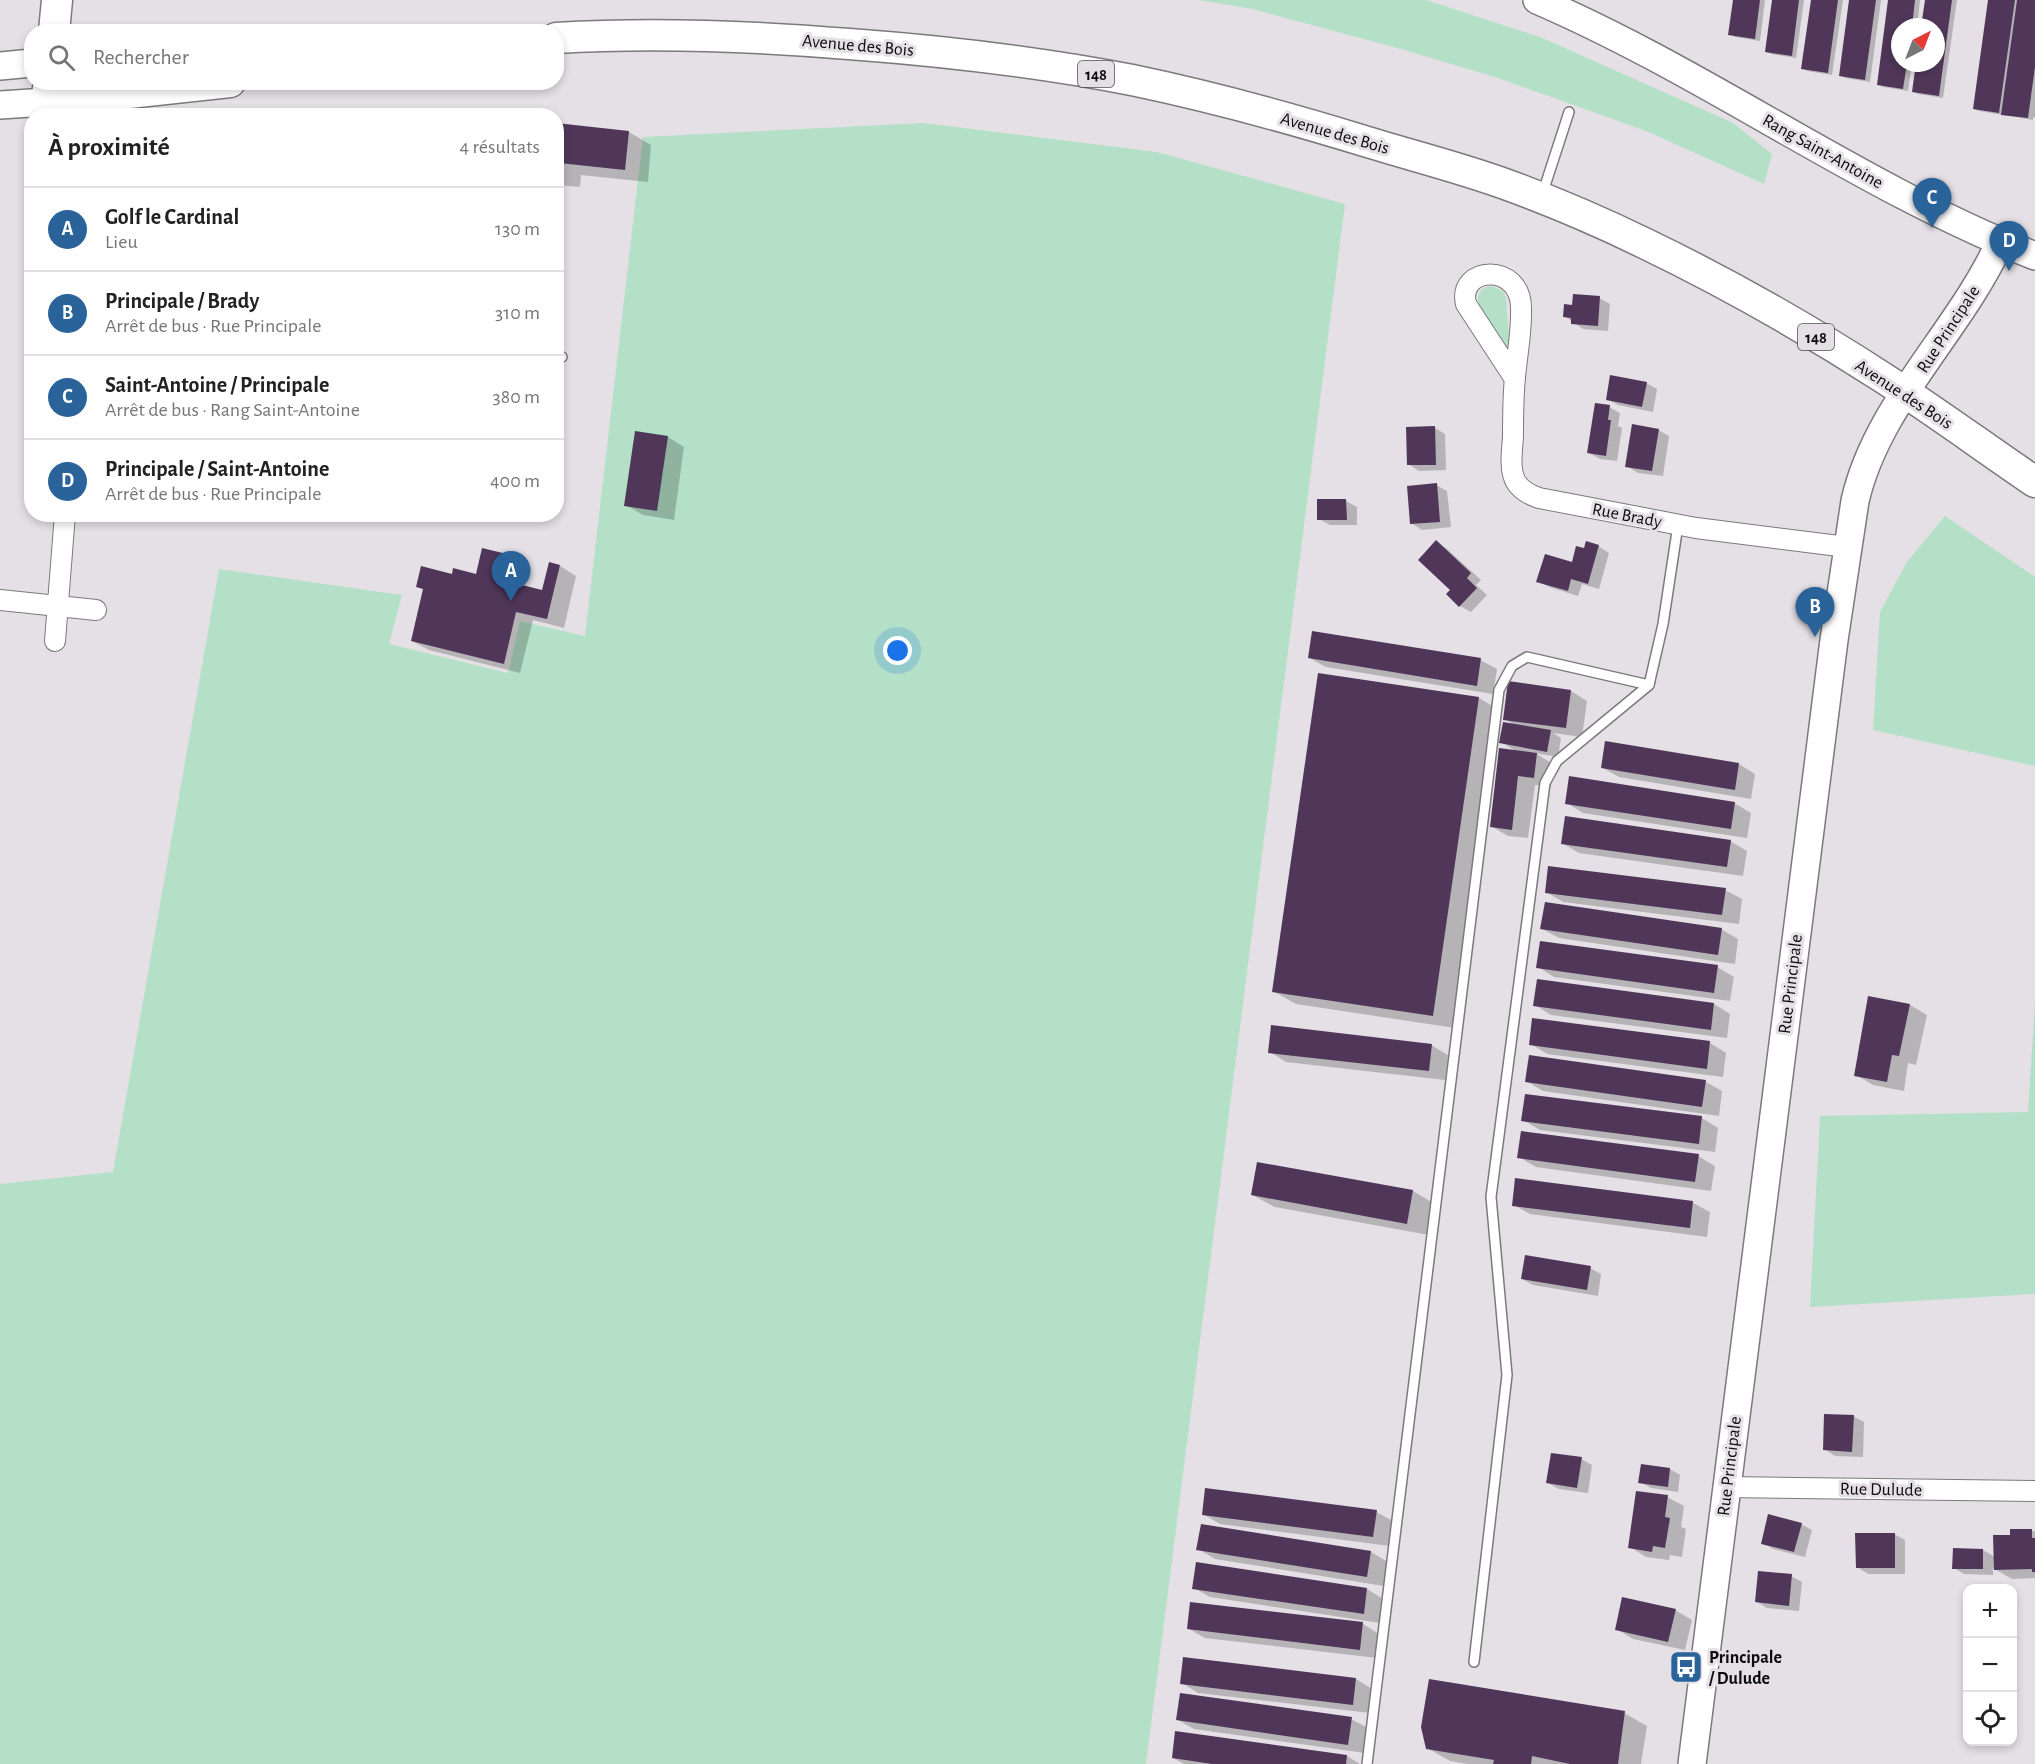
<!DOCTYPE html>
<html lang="fr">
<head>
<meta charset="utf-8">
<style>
  body { margin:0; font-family:"Alegreya Sans",sans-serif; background:#f6f6f6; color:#222 }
  .controls { position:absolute; right:18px; bottom:18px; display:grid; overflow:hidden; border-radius:12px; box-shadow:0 3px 9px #0003 }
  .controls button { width:54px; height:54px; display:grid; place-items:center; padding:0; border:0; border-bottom:2px solid #e0e0e0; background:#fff; color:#222; font:30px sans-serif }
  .compass { position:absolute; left:1891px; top:18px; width:54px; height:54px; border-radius:50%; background:#fff; box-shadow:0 3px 9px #0003; rotate:42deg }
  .you { position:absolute; left:898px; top:651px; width:21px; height:21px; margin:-15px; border:4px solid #fff; border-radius:50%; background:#1a73e8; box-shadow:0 0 0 9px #1a73e833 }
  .badge { display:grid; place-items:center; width:39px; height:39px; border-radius:50%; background:#2a629a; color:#fff; font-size:20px; font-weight:700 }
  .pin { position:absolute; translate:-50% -50px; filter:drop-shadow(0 2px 3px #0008) }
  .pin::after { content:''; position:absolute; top:32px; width:21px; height:18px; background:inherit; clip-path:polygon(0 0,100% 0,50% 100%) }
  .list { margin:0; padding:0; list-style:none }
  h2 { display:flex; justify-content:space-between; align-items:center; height:78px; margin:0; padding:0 24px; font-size:26px }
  h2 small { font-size:20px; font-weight:400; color:#767676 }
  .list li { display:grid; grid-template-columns:39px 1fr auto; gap:18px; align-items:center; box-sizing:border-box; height:84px; padding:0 24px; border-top:2px solid #e0e0e0 }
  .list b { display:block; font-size:22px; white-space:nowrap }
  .list p { margin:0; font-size:20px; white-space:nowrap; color:#767676 }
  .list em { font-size:20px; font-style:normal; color:#767676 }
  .icon { flex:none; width:33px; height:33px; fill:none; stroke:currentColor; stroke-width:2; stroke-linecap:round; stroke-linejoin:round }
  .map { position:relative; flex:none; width:2035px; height:1764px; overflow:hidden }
  .search { position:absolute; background:#fff; box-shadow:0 3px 9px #0003; left:24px; top:24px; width:540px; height:66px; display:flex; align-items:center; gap:15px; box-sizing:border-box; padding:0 21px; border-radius:24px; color:#767676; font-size:22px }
  .panel { position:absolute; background:#fff; box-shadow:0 3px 9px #0003; left:24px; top:108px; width:540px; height:414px; border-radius:24px }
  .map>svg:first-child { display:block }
  .green { fill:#b4e0c7 }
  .shadow { fill:#0003 }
  .building { fill:#50375a }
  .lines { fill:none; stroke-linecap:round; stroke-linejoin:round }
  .lane-casing { stroke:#7c797d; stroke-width:12 }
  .street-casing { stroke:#7c797d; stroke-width:22 }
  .secondary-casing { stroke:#7c797d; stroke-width:30 }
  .primary-casing { stroke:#7c797d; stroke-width:33 }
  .lane { stroke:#fff; stroke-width:9 }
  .street { stroke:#fff; stroke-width:20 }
  .secondary { stroke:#fff; stroke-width:27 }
  .primary { stroke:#fff; stroke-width:30 }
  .labels { text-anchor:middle; stroke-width:6; stroke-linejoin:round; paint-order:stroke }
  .shield { fill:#e4e0e5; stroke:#4d4b4e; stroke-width:1.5 }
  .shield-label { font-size:16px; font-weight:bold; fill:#0c0b0d }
  .street-label { font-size:18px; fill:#0c0b0d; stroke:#e4e0e5 }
  .poi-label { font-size:18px; font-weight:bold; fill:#0c0b0d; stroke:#e4e0e5; text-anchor:start }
</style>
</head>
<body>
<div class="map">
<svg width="2035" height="1764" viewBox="0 0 2035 1764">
  <rect width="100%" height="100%" fill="#e4e0e5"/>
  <g class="green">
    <polygon points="1199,0 1426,0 1540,37 1733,123 1772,154 1764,184 1646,131 1498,78 1401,49 1252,9"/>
    <polygon points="923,123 1157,152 1345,204 1146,1764 0,1764 0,1184 113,1172 219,569 402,595 389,644 508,673 520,621 585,636 643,137"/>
    <path d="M 1491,286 L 1503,291 L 1506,297 L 1510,353 L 1506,353 C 1497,337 1458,292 1491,286 Z"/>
    <polygon points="1945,516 2035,577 2035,766 1873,730 1880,612 1907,562"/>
    <polygon points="2035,1001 2035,1294 1810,1307 1820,1116 2028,1112"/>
  </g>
  <g class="shadow">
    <polygon points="1735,0 1765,0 1760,41 1735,37 1730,34"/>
    <polygon points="1774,0 1804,0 1796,58 1771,54 1767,52"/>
    <polygon points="1812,0 1843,0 1832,75 1807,71 1803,68"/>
    <polygon points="1851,0 1881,0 1870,82 1845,78 1840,75"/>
    <polygon points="1890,0 1920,0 1917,27 1900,27 1900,63 1912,63 1908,91 1883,87 1878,84"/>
    <polygon points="1926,0 1957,0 1943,98 1918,94 1914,92 1918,63 1936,63 1936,27 1923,27"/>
    <polygon points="1990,0 2035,0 2035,118 2033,117 2033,120 1979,111 1974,109"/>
    <polygon points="556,124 629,132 651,145 648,182 581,175 580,187 556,185"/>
    <polygon points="1599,298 1610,304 1608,331 1583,329 1564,316 1574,306"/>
    <polygon points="1646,383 1657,389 1653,412 1618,405 1607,399"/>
    <polygon points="1609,407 1620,413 1618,426 1622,428 1617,461 1600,459 1589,453"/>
    <polygon points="1435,428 1445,434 1446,470 1419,471 1408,464"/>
    <polygon points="1658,430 1669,436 1663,476 1638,473 1627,466"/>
    <polygon points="668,437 684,447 674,520 643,515 626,505"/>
    <polygon points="1436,485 1447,491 1451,527 1422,530 1411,523"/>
    <polygon points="1346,501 1357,507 1357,525 1330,525 1319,519"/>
    <polygon points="1437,542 1447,549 1481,580 1476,585 1487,595 1471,612 1460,606 1448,594 1452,590"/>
    <polygon points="1598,546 1609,553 1599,589 1582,584 1578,596 1549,587 1538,581 1573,564 1585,550"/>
    <polygon points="483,550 520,560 514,585 543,592 560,566 576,576 564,628 533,620 520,673 429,650 412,641 425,590 417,586 453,575 477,576"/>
    <polygon points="1309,658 1480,660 1497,669 1493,694 1326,667"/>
    <polygon points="1319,674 1479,698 1501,711 1455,1028 1296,1004 1273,991"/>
    <polygon points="1571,691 1587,701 1582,737 1553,733 1561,738 1558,757 1535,753 1553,764 1551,787 1535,785 1528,838 1508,836 1491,826 1517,752 1501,742 1515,725 1504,719"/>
    <polygon points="1739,764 1755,774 1751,799 1619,777 1603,768"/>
    <polygon points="1567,803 1734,803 1751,813 1747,838 1583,813"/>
    <polygon points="1730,841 1747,851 1743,876 1579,853 1562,843"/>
    <polygon points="1725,890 1742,899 1739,924 1563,902 1546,892"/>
    <polygon points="1542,929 1721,929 1738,939 1735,964 1559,938"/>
    <polygon points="1538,967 1717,967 1734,977 1730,1001 1554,977"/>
    <polygon points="1870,998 1910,1005 1927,1015 1916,1065 1908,1063 1904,1091 1873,1085 1856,1075"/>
    <polygon points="1714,1004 1730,1014 1727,1038 1551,1015 1535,1005"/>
    <polygon points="1710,1043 1726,1053 1723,1077 1547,1054 1531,1044"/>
    <polygon points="1431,1045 1448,1055 1445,1080 1286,1062 1270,1052"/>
    <polygon points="1530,1056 1706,1082 1722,1091 1719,1116 1543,1091 1526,1081"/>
    <polygon points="1526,1095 1702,1118 1718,1128 1715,1152 1540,1130 1523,1120"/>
    <polygon points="1698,1156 1715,1166 1711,1191 1536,1167 1519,1157"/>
    <polygon points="1517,1180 1693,1203 1710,1212 1707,1237 1530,1214 1514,1205"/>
    <polygon points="1413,1191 1435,1204 1429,1235 1275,1207 1252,1195"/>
    <polygon points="1590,1268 1601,1274 1598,1296 1533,1285 1522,1279"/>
    <polygon points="1853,1416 1864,1422 1863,1457 1835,1456 1824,1449"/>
    <polygon points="1581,1459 1592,1465 1588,1493 1559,1489 1548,1483"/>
    <polygon points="1670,1469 1680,1475 1678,1492 1651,1488 1640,1482"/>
    <polygon points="1667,1497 1684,1506 1681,1527 1686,1529 1682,1557 1670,1555 1669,1560 1646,1557 1630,1547"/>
    <polygon points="1376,1512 1393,1521 1390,1546 1220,1524 1203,1514"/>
    <polygon points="1801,1524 1812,1530 1805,1557 1773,1549 1763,1543"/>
    <polygon points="1202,1525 1371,1552 1388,1562 1384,1586 1215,1559 1198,1549"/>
    <polygon points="2031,1530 2035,1532 2035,1578 2012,1579 1993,1568 1993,1575 1964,1574 1954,1568 1983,1550 1995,1557 2011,1536"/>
    <polygon points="1894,1534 1905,1540 1905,1574 1868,1574 1857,1567"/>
    <polygon points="1791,1576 1802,1582 1799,1611 1767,1608 1757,1602"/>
    <polygon points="1194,1588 1367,1589 1383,1599 1380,1623 1210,1597"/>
    <polygon points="1675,1610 1692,1620 1685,1650 1633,1639 1617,1629"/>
    <polygon points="1363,1624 1379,1634 1377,1658 1205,1638 1189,1629"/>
    <polygon points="1356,1679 1372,1689 1370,1713 1198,1693 1182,1683"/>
    <polygon points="1624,1713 1647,1726 1641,1764 1467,1764 1450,1761 1427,1748"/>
    <polygon points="1351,1719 1368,1728 1365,1753 1194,1729 1178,1720"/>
    <polygon points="1347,1756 1360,1764 1184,1764 1173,1758"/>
  </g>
  <g class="building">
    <polygon points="1733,0 1760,0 1755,39 1728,35"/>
    <polygon points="1772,0 1799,0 1792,56 1765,52"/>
    <polygon points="1811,0 1838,0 1828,73 1801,69"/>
    <polygon points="1849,0 1876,0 1865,80 1839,76"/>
    <polygon points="1888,0 1915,0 1912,27 1900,27 1900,63 1907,63 1903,89 1877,85"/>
    <polygon points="1925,0 1952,0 1939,96 1912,92 1916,63 1936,63 1936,27 1921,27"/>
    <polygon points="1988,0 2015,0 1999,113 1973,109"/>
    <polygon points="2017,0 2035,0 2035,67 2028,118 2001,115"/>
    <polygon points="556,123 629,131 625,170 559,163 558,174 556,174"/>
    <polygon points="1573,294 1600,296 1598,326 1571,324 1571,318 1563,317 1564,304 1572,305"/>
    <polygon points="1610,375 1647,382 1642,407 1606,400"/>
    <polygon points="1595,403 1610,405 1608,420 1611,420 1606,456 1587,453"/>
    <polygon points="1632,424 1659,429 1652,471 1625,467"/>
    <polygon points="1435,426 1436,465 1407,465 1406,427"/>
    <polygon points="635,431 668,436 657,511 624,506"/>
    <polygon points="1437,483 1440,522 1410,524 1407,486"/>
    <polygon points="1317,499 1346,499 1347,520 1317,520"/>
    <polygon points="1436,540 1471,573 1467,578 1477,588 1459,607 1446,594 1450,590 1418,560"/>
    <polygon points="1586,541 1599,545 1588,584 1571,579 1568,591 1536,582 1545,554 1572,562 1576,546 1584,548"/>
    <polygon points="482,548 515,556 510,582 542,590 549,562 560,565 547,619 516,612 504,664 411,641 423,589 416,587 421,566 452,574 453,568 476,574"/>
    <polygon points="1312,631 1481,658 1477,686 1308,658"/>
    <polygon points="1318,673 1479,697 1433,1016 1272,992"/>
    <polygon points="1508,681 1571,690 1566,728 1503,720"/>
    <polygon points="1503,722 1551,730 1547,752 1499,743"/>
    <polygon points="1605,741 1739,763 1735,790 1601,768"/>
    <polygon points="1499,748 1537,753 1534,778 1518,776 1512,830 1490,827"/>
    <polygon points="1569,776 1735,802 1731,829 1565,804"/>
    <polygon points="1565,816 1731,840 1727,867 1561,844"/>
    <polygon points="1548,866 1726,888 1722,915 1545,893"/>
    <polygon points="1545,902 1722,928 1718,955 1540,929"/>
    <polygon points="1540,941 1718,965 1714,993 1536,968"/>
    <polygon points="1537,979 1714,1003 1711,1030 1533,1006"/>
    <polygon points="1868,996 1910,1004 1899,1056 1892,1055 1887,1082 1854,1076"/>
    <polygon points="1532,1018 1710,1041 1707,1069 1529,1045"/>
    <polygon points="1271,1025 1432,1044 1429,1071 1268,1053"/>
    <polygon points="1529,1055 1706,1080 1702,1107 1525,1082"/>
    <polygon points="1525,1094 1702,1116 1699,1144 1521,1121"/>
    <polygon points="1521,1131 1699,1154 1695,1182 1517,1158"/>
    <polygon points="1257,1162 1413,1190 1407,1224 1251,1195"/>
    <polygon points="1515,1178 1693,1201 1690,1228 1512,1206"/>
    <polygon points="1525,1255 1591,1266 1587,1290 1521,1279"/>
    <polygon points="1824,1414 1854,1415 1852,1452 1823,1450"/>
    <polygon points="1551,1453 1582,1457 1577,1488 1546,1483"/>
    <polygon points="1641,1464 1670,1468 1668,1487 1638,1483"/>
    <polygon points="1205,1488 1377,1510 1373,1537 1202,1515"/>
    <polygon points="1636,1491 1668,1495 1665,1517 1670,1518 1665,1548 1653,1546 1652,1552 1628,1548"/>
    <polygon points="1768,1514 1802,1523 1794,1552 1761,1544"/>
    <polygon points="1201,1524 1371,1551 1367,1577 1196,1550"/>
    <polygon points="2010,1529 2032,1529 2032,1538 2035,1538 2035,1572 2032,1572 2032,1569 1994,1570 1993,1535 2010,1535"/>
    <polygon points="1855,1533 1895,1533 1895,1568 1856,1568"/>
    <polygon points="1953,1548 1983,1549 1983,1569 1952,1569"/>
    <polygon points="1196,1562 1367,1588 1364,1614 1192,1589"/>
    <polygon points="1758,1571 1792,1574 1789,1606 1755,1602"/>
    <polygon points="1622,1597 1676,1609 1668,1642 1615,1630"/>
    <polygon points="1190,1602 1363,1622 1360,1650 1187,1629"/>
    <polygon points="1183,1657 1356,1678 1353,1705 1180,1684"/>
    <polygon points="1429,1679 1625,1711 1618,1764 1570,1764 1532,1756 1531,1764 1493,1764 1494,1760 1426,1749 1421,1727"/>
    <polygon points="1180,1693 1352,1717 1348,1745 1176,1720"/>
    <polygon points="1175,1731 1347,1755 1346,1764 1212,1764 1172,1758"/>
  </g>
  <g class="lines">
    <g class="lane-casing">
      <g id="lane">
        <polyline points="1542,195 1569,112"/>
        <polyline points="556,357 562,357"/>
        <polyline points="1474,1662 1507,1375 1491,1197 1545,783 1557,761 1649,685 1663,624 1678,525"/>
        <polyline points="1367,1764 1499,690 1512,666 1527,657 1649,685"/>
      </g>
    </g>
    <g class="street-casing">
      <g id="street">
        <path d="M 1515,379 L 1466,304 C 1457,266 1521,262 1521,308 C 1522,331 1517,354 1515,377 C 1513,397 1513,417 1513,437 C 1512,451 1509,470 1516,482 C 1521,490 1530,495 1539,498 L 1696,528 L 1847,547"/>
        <polyline points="0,600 96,610"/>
        <polyline points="55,641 65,514"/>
        <polyline points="1727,1487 2035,1491"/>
      </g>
    </g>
    <g class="secondary-casing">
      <g id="secondary">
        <path d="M 1537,0 C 1709,74 1861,188 2035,256"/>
        <polyline points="0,66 32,63"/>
        <polyline points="0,105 46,102"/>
        <path d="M 1692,1764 L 1834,640 L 1855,501 C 1877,404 1960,331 2000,242"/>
      </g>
    </g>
    <g class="primary-casing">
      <g id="primary">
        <polyline points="54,32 57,0"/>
        <path d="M 556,38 C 654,32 752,36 849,44 C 944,51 1039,62 1132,80 C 1209,96 1286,117 1361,140 C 1409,155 1458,167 1505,184 C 1552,201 1599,221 1644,243 C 1727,283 1808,329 1885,379 C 1936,412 1985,448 2035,482"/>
        <polyline points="49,82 46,102 230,82"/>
      </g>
    </g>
    <use href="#lane" class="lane"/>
    <use href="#street" class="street"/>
    <use href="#secondary" class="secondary"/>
    <use href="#primary" class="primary"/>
  </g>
  <defs>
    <g id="bus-square" transform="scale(1.725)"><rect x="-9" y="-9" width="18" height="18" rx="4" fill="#2a629a" stroke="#e4e0e5"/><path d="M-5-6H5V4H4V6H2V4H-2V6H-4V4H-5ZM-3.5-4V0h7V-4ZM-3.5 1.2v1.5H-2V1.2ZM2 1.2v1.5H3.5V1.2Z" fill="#fff"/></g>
  </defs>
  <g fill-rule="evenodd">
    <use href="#bus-square" x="1686" y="1667"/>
  </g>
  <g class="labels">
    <g class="shield">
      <rect x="1078" y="61" width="36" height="26" rx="4.5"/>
      <rect x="1798" y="324" width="36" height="26" rx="4.5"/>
    </g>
    <g class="shield-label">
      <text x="1096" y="80">148</text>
      <text x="1816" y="343">148</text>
    </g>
    <g class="street-label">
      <text transform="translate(858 45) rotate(5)" y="6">Avenue des Bois</text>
      <text transform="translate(1335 133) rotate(16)" y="6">Avenue des Bois</text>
      <text transform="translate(1823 151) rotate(29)" y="6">Rang Saint-Antoine</text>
      <text transform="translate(1948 329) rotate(-57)" y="6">Rue Principale</text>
      <text transform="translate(1904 394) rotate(33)" y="6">Avenue des Bois</text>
      <text transform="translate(1627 515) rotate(11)" y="6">Rue Brady</text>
      <text transform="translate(1790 984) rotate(-83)" y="6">Rue Principale</text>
      <text transform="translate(1729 1466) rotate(-83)" y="6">Rue Principale</text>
      <text transform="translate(1881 1489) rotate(1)" y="6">Rue Dulude</text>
    </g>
    <g class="poi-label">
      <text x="1709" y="1663">Principale<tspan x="1709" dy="21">/ Dulude</tspan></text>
    </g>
  </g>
</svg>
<div class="controls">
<button>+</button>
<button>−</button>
<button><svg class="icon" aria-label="locate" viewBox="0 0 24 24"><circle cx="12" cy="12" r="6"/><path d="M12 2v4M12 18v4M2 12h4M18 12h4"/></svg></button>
</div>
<svg class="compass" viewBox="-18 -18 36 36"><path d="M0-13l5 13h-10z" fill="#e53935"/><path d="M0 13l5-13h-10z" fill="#767676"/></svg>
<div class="you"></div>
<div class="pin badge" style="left:511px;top:601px">A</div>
<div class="pin badge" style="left:1815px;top:637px">B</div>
<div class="pin badge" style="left:1932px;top:228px">C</div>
<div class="pin badge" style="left:2009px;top:271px">D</div>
<div class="search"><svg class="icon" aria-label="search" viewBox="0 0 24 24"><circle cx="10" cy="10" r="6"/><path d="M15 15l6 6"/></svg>Rechercher</div>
<section class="panel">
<h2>À proximité<small>4 résultats</small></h2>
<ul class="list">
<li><span class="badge">A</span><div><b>Golf le Cardinal</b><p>Lieu</p></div><em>130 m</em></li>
<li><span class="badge">B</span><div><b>Principale / Brady</b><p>Arrêt de bus · Rue Principale</p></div><em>310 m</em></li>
<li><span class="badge">C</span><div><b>Saint-Antoine / Principale</b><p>Arrêt de bus · Rang Saint-Antoine</p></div><em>380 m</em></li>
<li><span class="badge">D</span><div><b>Principale / Saint-Antoine</b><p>Arrêt de bus · Rue Principale</p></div><em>400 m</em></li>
</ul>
</section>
</div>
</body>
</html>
